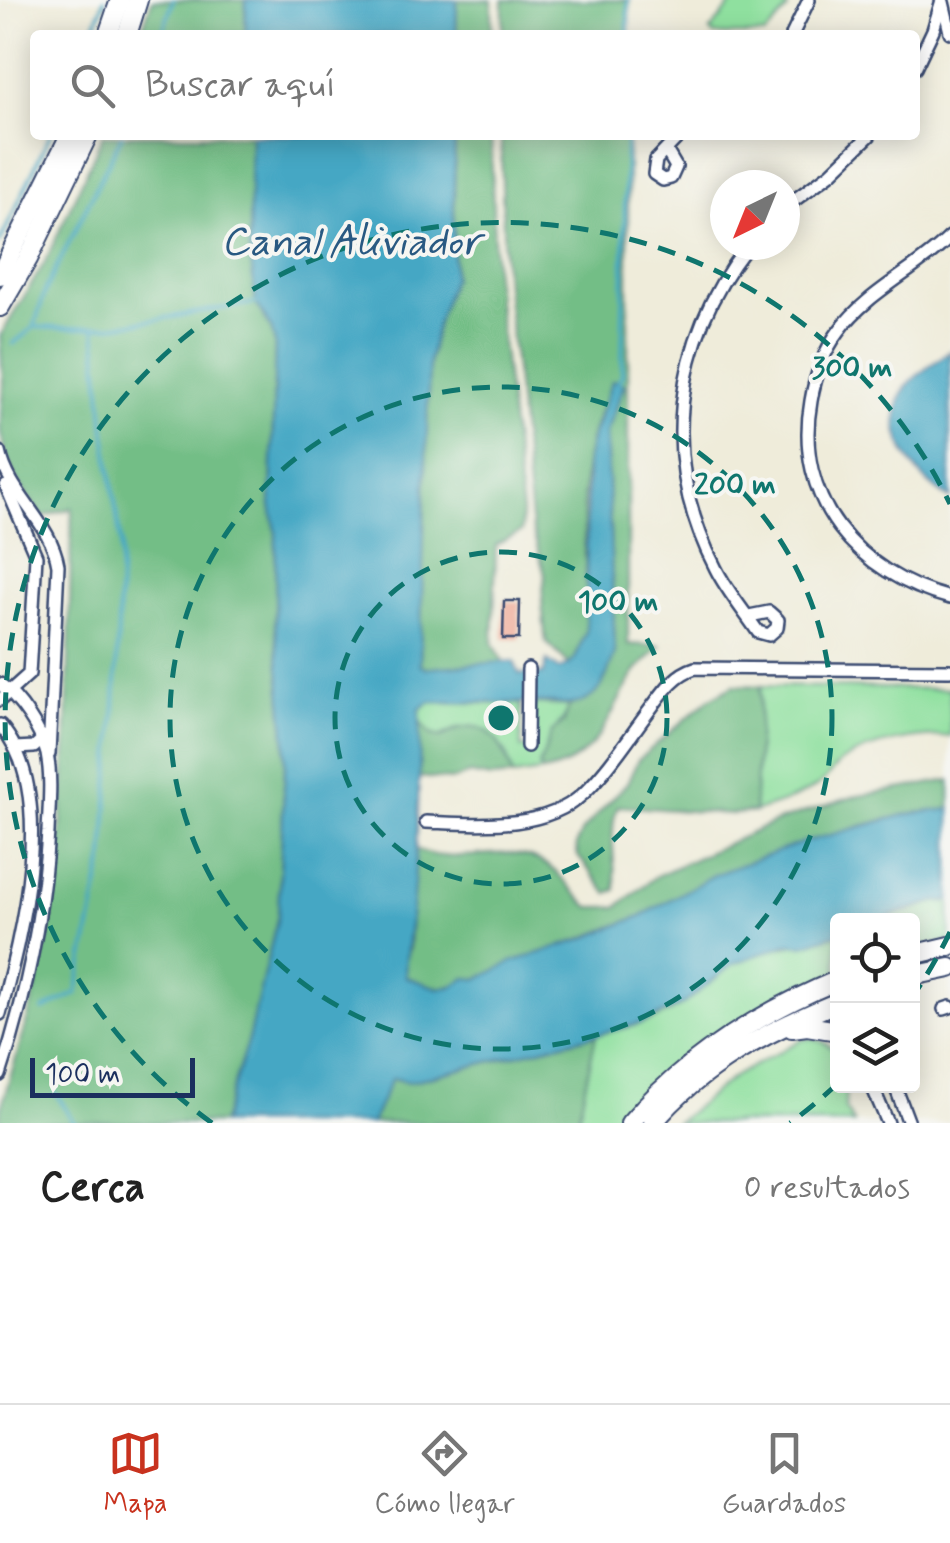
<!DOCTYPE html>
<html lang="es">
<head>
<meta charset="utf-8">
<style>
  body { margin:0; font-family:Mynerve,sans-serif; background:#f2f2f2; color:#222 }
  .controls { position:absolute; right:30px; bottom:30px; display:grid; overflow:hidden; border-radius:10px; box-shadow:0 5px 25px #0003 }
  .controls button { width:90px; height:90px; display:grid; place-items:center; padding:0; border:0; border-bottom:2px solid #e0e0e0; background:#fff; color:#222; font:50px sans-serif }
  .compass { position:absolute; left:710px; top:170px; width:90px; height:90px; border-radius:50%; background:#fff; box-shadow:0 5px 25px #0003; rotate:223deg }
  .scale { position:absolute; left:30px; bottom:25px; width:165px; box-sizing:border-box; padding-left:10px; border:5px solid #1b2f5e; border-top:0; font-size:28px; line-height:35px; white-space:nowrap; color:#1b2f5e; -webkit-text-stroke:8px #f6f6f2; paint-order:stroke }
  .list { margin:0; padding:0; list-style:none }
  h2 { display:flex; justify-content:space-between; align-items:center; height:130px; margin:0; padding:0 40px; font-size:42px }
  h2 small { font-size:32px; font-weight:400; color:#767676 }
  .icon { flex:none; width:55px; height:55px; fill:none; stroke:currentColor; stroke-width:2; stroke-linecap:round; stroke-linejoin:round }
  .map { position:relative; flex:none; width:950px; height:1123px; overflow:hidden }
  .search { position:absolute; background:#fff; box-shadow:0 5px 25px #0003; left:30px; right:30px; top:30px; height:110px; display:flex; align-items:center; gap:25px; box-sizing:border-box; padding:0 35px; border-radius:10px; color:#767676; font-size:38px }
  .sheet { height:280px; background:#fff }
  nav { display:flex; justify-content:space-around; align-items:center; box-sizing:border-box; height:140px; border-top:2px solid #e0e0e0; background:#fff; font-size:28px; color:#767676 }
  nav a { display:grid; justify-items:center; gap:5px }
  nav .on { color:#c8321e }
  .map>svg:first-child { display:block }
  .green { fill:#8fe09f; stroke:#55887e; stroke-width:2.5 }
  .forest { fill:#73be86; stroke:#477672; stroke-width:2.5 }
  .water { fill:#44a7c4; stroke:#306b91; stroke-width:2.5 }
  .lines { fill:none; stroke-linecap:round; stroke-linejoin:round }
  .stream { stroke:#44a7c4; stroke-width:4 }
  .building { fill:#eea48f }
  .street-casing { stroke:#3b4b71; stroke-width:16 }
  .secondary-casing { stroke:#3b4b71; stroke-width:22 }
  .street { stroke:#fff; stroke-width:11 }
  .secondary { stroke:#fff; stroke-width:18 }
  .ring { fill:none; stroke:#0f766e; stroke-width:5; stroke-dasharray:18 12 }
  .labels { text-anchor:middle; stroke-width:8; stroke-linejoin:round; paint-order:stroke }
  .water-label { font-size:40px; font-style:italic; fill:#295982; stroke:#f6f6f2 }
  .centre { fill:#0f766e; stroke:#f6f6f2; stroke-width:5 }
  .ring-label { font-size:30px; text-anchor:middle; font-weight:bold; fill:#0f766e; stroke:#f6f6f2; stroke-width:8; stroke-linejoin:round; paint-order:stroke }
</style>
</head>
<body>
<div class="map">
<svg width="950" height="1123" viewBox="0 0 950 1123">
  <rect width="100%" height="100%" fill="#f6f6f2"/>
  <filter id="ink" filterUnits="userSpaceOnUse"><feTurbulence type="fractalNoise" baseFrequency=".01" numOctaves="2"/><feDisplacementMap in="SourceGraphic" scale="20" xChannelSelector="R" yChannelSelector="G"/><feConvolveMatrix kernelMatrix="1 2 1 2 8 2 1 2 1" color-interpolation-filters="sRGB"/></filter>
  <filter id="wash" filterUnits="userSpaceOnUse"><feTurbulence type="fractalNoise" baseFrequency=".0048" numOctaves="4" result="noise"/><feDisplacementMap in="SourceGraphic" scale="40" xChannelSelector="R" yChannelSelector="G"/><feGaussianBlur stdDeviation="2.25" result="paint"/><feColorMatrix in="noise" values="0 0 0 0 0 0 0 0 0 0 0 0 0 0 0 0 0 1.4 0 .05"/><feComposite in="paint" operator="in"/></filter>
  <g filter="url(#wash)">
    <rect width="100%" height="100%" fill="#efecda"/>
    <g class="green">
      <polygon points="735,0 776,0 788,9 765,35 713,35 710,32"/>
      <path d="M 761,686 L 950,689 L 950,736 C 915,736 873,742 842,761 C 834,767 828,778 820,784 C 800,798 777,804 754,812 Z"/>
      <path d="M 430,702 L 521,704 L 521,748 L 531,748 L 533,704 L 569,706 C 566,721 558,723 552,734 C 546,743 544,756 540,766 L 542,772 L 513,776 L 505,751 L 459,728 L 439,737 L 430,734 L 420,722 L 420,709 Z"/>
      <polygon points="950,901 950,941 913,948 912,921 878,921 934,902"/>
      <path d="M 837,934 L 837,973 L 624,1123 L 577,1123 L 596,1035 C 624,1028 660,1022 684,1003 C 700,990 715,974 733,964 C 765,946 803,945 837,934 Z"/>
      <polygon points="811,1038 824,1042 837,1052 838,1086 846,1086 845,1109 854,1123 676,1123 733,1077 801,1040"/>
    </g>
    <g class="forest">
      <polygon points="152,0 246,0 245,35 140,35"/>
      <polygon points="457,0 492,0 492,35 456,35"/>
      <rect x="503" y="0" width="126" height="35"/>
      <path d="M 103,135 L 251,135 L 256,303 L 271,328 L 275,343 L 271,505 L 276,532 L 275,624 L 286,745 L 278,916 L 248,1040 L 222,1123 L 0,1123 L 0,1110 C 19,1049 38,989 49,926 C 71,789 68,646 72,508 L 42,517 L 17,481 L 6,457 L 0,430 L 3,382 L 0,336 L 45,262 Z"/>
      <polygon points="455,135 491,135 495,281 522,512 521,532 496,545 493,643 504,663 427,668 420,665 420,622 429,361 437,323 453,277"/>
      <path d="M 501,135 L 628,135 L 628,644 L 660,646 C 651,656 640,665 633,676 C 607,716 599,762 542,772 L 539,766 L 552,732 L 564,722 L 569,706 C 599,696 606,681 615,652 L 606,432 L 624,386 C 616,392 606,399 602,407 C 569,475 591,560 586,632 C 579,644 579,654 571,666 L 546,642 L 545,635 L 542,601 L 545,575 L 532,528 L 504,267 Z"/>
      <path d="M 734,685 L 761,686 L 754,812 L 733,814 L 618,806 C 608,826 615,867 616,890 L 607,893 L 578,856 L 576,844 L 582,831 L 627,783 L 638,760 L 709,699 Z"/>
      <path d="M 420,722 L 430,734 L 439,737 C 447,735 454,730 461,728 C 493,719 505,752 513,776 L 491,778 L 470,774 L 452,780 L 419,777 Z"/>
      <path d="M 950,780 L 950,809 L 908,814 L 861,826 L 716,874 L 641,916 L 477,979 C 464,977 459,986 447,987 C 433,989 419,981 406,977 L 403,965 L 409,949 L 415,848 C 453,869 498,842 538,860 C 560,870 572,893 590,907 L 617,907 L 656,876 L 778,821 L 853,797 Z"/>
      <polygon points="596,1035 577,1123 371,1123 391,1078 409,1082"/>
    </g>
    <g class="water">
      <polygon points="246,0 457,0 456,35 245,35"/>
      <path d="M 251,135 L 455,135 L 453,277 L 437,323 L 429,361 L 420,665 L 427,668 L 514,661 L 519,674 L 543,674 L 547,661 L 559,669 C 581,663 576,649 586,632 L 587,462 L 590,443 L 612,381 L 619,381 L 624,385 L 606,432 L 615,652 C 604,687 594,711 552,703 L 430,702 L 420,709 C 420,772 418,836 413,899 C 412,917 403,963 406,977 L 438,988 L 451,987 L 466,978 L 478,979 L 514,961 L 584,939 L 641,916 L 716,874 L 804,842 L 908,814 L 950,809 L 950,901 L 934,902 L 878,920 L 838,921 L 837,934 L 804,945 L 787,944 L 733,964 L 682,1005 L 642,1023 L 409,1082 L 392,1078 L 371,1123 L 222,1123 L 248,1040 L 278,916 L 286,745 L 275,624 L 276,532 L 271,505 L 275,343 L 271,328 L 256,303 L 249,244 Z"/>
      <path d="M 950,351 L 950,499 C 914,478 878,428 907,386 C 917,373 937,361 950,351 Z"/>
    </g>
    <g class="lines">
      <g class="stream">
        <polyline points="92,35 104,0"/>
        <polyline points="162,35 173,0"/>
        <polyline points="628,35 628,0"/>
        <polyline points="0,242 50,135"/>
        <path d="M 34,327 C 110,333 181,314 256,303"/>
        <polyline points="13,344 34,327 46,289 122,135"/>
        <polyline points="619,381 622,374 626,135"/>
        <polyline points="43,1010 77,993 104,857 115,705 121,544 105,432 95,329"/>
        <polyline points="56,1093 74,1123"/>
      </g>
    </g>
    <g id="blocks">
      <polygon class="building" points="504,601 520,601 519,639 503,639"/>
    </g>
  </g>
  <g filter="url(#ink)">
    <use href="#blocks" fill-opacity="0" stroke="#3b4b71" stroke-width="2.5"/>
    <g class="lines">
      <g class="street-casing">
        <g id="street">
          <polyline points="943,2 950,32"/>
          <polyline points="792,35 809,0"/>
          <polyline points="915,68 933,30 942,0"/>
          <polyline points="666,150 676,167 671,178 663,180 654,174 656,160 680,135"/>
          <polyline points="785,207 831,173 870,135"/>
          <path d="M 950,237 C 916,271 867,292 839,331 C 824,351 815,377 811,401 C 793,500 858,574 950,598"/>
          <path d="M 748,245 C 673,341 659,460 716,569 C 727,591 744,611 758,632 L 769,635 L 777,628 L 778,620 L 769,612 L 749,616"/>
          <path d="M 0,452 C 9,495 51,522 58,565 L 49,754"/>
          <path d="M 0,684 C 20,699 41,730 47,754 C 52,779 49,806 48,832 C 43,913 26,997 0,1075"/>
          <polyline points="0,700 29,674 36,556 6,486"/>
          <path d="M 0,725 C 59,793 21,935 0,1014"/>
          <polyline points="527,746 528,669"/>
          <polyline points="15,748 34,747 46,736"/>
          <path d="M 426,822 C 476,824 543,831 583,794 C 607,771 626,742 646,715 C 660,697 672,675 695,668 L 950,670"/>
          <polyline points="944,1009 950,1007"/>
          <polyline points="872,1086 888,1123"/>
          <polyline points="895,1086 909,1123"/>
        </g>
      </g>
      <g class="secondary-casing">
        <g id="secondary">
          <polyline points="108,35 120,0"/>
          <polyline points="127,35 138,0"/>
          <polyline points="0,275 70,135"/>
          <polyline points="0,307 28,259 88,135"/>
          <polyline points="912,955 950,946"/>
          <polyline points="912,976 950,968"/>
          <polyline points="792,1028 807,1026 838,1031"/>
          <path d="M 630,1123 C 686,1058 759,1013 838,980"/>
          <path d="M 653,1123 C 700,1066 770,1030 838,1002"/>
        </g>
      </g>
      <use href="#street" class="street"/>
      <use href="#secondary" class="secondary"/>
    </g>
  </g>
  <g class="ring">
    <circle cx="501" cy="718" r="166"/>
    <circle cx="501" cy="718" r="331"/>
    <path d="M950 932A497 497 0 0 1 913 996M837 1084A497 497 0 0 1 790 1123M212 1123A497 497 0 1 1 950 504"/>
  </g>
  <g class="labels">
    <g class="water-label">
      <text x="351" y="254">Canal Aliviador</text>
    </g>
  </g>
  <circle cx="501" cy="718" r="15" class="centre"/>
  <g class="ring-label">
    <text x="852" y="377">300 m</text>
    <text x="735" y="494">200 m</text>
    <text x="618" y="611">100 m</text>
  </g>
</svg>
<div class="controls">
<button><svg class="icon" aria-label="locate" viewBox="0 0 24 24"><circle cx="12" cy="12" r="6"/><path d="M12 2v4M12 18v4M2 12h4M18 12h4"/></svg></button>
<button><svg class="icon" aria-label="layers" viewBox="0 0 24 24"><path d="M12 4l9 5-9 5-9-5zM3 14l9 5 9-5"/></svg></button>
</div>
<svg class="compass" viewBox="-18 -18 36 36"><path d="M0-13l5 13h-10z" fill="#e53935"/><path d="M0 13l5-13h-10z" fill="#767676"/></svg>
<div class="scale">100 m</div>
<div class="search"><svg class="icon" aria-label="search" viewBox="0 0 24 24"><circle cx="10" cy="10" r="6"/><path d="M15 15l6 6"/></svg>Buscar aquí</div>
</div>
<section class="sheet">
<h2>Cerca<small>0 resultados</small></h2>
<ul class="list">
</ul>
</section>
<nav>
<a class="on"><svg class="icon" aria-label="map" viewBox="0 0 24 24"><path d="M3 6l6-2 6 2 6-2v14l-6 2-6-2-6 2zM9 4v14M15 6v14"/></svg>Mapa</a>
<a><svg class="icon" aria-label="directions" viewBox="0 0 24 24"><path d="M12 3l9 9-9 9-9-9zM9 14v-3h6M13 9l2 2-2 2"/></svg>Cómo llegar</a>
<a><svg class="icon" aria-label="saved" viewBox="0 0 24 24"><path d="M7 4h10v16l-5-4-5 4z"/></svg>Guardados</a>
</nav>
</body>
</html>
